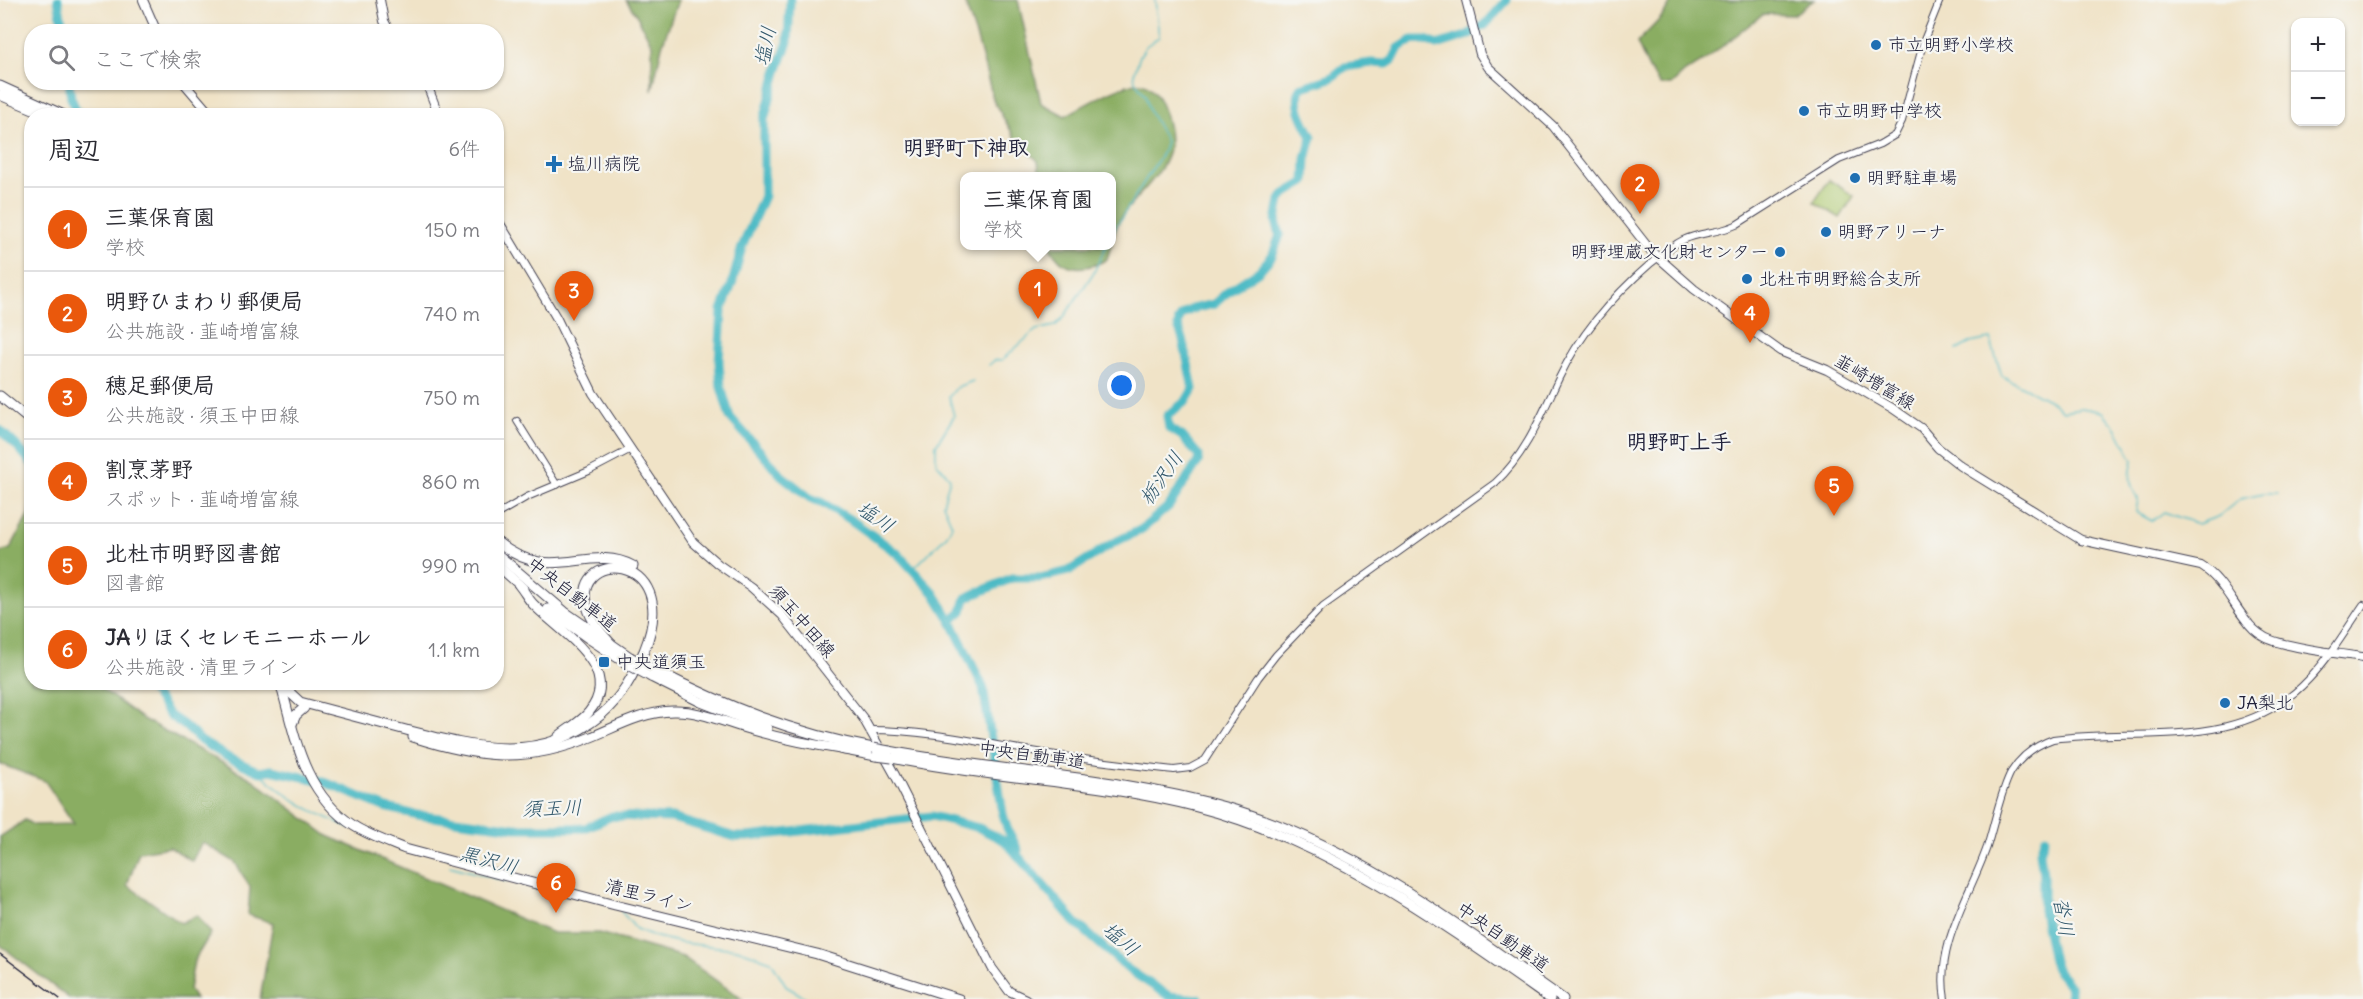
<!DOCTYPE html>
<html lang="ja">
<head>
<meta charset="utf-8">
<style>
  body { margin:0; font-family:Delius,"Klee One",sans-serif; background:#f7f7f7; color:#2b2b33 }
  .controls { position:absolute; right:18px; top:18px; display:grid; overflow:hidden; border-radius:12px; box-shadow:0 2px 4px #0004 }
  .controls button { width:54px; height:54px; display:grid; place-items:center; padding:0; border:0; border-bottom:2px solid #e1e1e2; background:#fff; color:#2b2b33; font:30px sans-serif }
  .you { position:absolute; left:1122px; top:386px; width:21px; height:21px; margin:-15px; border:4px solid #fff; border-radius:50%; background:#1a73e8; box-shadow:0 0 0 9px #1a73e833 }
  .badge { display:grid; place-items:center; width:39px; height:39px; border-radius:50%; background:#ea580c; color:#fff; font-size:20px; font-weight:700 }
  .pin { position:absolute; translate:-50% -50px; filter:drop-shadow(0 2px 3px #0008) }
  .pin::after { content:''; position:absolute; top:32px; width:21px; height:18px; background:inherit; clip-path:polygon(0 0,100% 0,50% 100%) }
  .popup { position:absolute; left:960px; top:172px; width:156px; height:78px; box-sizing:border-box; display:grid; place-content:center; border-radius:12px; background:#fff; filter:drop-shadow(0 2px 4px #0005); font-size:20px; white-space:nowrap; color:#7c7c81 }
  .popup b { font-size:22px; color:#2b2b33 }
  .popup::after { content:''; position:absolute; left:50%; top:100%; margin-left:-12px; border:12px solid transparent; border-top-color:#fff }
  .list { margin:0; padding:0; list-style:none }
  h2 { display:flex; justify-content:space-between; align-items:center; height:78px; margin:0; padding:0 24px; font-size:26px }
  h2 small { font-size:20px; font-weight:400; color:#7c7c81 }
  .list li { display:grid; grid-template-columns:39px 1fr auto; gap:18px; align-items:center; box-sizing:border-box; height:84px; padding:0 24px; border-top:2px solid #e1e1e2 }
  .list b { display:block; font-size:22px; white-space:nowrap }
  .list p { margin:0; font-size:20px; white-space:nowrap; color:#7c7c81 }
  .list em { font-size:20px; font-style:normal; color:#7c7c81 }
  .icon { flex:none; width:33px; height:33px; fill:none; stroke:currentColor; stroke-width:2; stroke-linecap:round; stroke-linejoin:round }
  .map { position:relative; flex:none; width:2363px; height:999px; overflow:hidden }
  .search { position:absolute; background:#fff; box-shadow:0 2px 4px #0004; left:24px; top:24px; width:480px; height:66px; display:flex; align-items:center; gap:15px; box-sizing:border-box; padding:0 21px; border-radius:24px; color:#7c7c81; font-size:22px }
  .panel { position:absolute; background:#fff; box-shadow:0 2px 4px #0004; left:24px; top:108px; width:480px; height:582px; border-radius:24px }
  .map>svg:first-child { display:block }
  .green { fill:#aec96f; stroke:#687655; stroke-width:1.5 }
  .forest { fill:#8aad62; stroke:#56684e; stroke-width:1.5 }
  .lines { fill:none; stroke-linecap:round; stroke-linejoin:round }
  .stream { stroke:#4cbac5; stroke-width:1.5 }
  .river { stroke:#4cbac5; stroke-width:9 }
  .minor-casing { stroke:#413f50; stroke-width:8 }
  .major-casing { stroke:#413f50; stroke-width:10 }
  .highway-casing { stroke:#413f50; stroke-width:11 }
  .minor { stroke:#fff; stroke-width:6 }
  .major { stroke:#fff; stroke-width:8 }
  .highway { stroke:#fff; stroke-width:9 }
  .rail { stroke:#22223b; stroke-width:1.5 }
  .highway-bridge-casing { stroke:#413f50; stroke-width:11; stroke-linecap:butt }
  .highway-bridge { stroke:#fff; stroke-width:9 }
  .poi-dot { fill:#1f6fb2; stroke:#f6f6f2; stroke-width:2 }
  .labels { text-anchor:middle; stroke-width:4.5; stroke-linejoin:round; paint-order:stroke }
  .poi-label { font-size:18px; fill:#22223b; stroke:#f6f6f2; text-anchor:start }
  .street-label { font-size:18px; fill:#22223b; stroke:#f6f6f2 }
  .water-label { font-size:20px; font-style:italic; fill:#31576b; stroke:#f6f6f2 }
  .quarter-label { font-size:21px; font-weight:bold; fill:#22223b; stroke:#f6f6f2 }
</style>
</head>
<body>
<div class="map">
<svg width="2363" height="999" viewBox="0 0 2363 999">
  <rect width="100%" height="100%" fill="#f6f6f2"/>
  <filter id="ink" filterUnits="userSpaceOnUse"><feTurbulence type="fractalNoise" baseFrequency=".0167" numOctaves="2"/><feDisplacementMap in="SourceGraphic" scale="12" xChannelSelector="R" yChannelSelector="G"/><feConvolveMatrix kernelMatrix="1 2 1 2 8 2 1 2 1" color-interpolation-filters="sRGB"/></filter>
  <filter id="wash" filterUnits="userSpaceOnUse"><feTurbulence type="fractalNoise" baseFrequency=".008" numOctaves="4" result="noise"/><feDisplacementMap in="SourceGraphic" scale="24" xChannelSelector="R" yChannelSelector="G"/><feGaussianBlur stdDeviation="1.35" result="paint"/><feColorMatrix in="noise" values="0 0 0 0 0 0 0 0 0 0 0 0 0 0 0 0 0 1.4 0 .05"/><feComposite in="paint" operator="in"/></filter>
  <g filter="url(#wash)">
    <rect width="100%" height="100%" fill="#f0e3c7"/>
    <polygon class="green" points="1829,180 1854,196 1840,218 1814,202"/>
    <g class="forest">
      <polygon points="626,0 678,0 662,46 652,91 652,45 637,16"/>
      <path d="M 964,0 L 1018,0 L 1041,103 L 1065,116 C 1082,107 1122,82 1140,83 C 1149,84 1156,93 1160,101 C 1186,158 1157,172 1125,212 C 1115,224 1112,245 1107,259 C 1096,266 1079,271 1065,264 C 1060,262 1055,254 1051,250 L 1051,246 L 1112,246 L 1112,176 L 1040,176 L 1038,161 L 1017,141 L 994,102 L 978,42 Z"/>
      <path d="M 1672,0 L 1814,0 L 1793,15 L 1763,14 L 1705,60 L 1685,72 L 1671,85 L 1660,85 L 1649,69 L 1637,43 C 1651,27 1663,20 1672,0 Z"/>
      <polygon points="31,496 32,682 94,683 141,718 252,779 328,836 553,933 599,933 683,957 742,999 260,999 273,923 248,915 250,887 235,862 202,842 192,861 170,847 139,852 127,885 181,923 197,915 211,933 194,961 189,990 195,999 70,999 0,945 0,837 25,820 33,825 74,824 45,781 0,764 0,552 10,549 29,514"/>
    </g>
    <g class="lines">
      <g class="stream">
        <polyline points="1112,233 1163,152 1166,141 1150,112 1145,95 1135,81 1134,74 1140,56 1146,46 1159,37 1155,0"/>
        <path d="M 1957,350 L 1970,343 L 1990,339 L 2002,376 L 2054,403 L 2062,411 L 2082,408 L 2103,412 L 2117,429 L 2133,460 C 2129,476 2129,485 2138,499 L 2136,512 L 2152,521 L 2164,512 L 2198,524 L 2219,516 L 2240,499 L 2263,494 L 2277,494"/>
        <polyline points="989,365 995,360 1002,360 1036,330 1055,326 1064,317 1094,272 1106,246"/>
        <polyline points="912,570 947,535 952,525 943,504 950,478 936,462 936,445 954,416 949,397 957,387 973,381"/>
        <path d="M 260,772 C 288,800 315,813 350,828"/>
        <polyline points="450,866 506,881"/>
        <polyline points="621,911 636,929 657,937 682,943 737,949 771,961 787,987 808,999"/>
      </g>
      <g class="river">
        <polyline points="58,0 64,32"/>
        <polyline points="790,0 788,42 777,72 764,120 764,196 742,247 732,284 722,310 719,362 721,387 730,417 781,475 810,498 821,502 851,520 897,553 934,593 951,621 983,687 1003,814 1007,828 1018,850"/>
        <polyline points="69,82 71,98 79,116"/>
        <polyline points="0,430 18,447 32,464"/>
        <path d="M 951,621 L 962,611 L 966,598 L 1012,578 L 1040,578 L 1069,571 L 1113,543 L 1142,529 L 1169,506 L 1198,462 L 1199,456 L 1182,436 L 1169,428 L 1167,416 L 1186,401 L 1193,389 L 1183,339 L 1178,326 L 1179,320 L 1182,315 L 1192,309 L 1214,304 L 1230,290 L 1259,271 L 1272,256 L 1280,235 L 1276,221 L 1280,200 L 1285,194 L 1305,182 L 1306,159 L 1312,137 C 1304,121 1294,106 1300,88 L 1331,78 L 1345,67 L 1371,63 L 1387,64 L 1393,60 L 1399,48 L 1412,40 L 1426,40 L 1437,45 L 1466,36 L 1485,25 L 1507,0"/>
        <polyline points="141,682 156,696 169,715 185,726 201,741 229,758 260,772 271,770 322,781 384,807 417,815 516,828 585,828 612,816 672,818 735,837 748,837 932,816 979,828 1005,841 1075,922 1129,970 1169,996 1199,999"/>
        <polyline points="2045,837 2040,852 2043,874 2043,910 2053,961 2057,971 2069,985 2071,999"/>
      </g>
    </g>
  </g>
  <g filter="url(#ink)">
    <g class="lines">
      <g class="minor-casing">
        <g id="minor">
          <polyline points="517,421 557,485"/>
          <polyline points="496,515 527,497 589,471 631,449"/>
          <path d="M 870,730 C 927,730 982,743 1038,752 C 1083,760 1129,765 1174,770 L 1190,768 L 1205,760 L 1258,678 L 1276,655 L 1323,606 L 1495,483 C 1525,456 1542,414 1559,378 C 1580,334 1613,296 1650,264 C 1660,256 1671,246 1683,240 C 1700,232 1719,233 1736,225 L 1839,160 L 1880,144 L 1895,135 L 1902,121 L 1924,40 L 1940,0"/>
          <path d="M 1945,999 C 1935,945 1970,896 1987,847 C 1994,825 2001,790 2011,772 C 2021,756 2036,745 2053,739 C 2142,727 2240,753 2309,679 C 2330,657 2346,630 2363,605"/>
        </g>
      </g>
      <g class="major-casing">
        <g id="major">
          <polyline points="143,0 157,32"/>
          <polyline points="380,0 384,21 390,32"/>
          <path d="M 1466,0 L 1480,54 L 1488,67 L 1553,126 L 1651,251 L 1694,289 L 1780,351 L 1827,370 L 1892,408 L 1921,428 L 1938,448 L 1961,466 L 2081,540 L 2201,566 C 2221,578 2232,603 2246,620 C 2250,626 2256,632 2263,636 C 2279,647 2341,654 2363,657"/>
          <polyline points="183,82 212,116"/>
          <polyline points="426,82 439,116"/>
          <polyline points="496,217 556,317 593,393 693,542 718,564 751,587 782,615 863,718 895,775 992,968 1009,991 1026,999"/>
        </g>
      </g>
      <g class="highway-casing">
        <g id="highway">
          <polyline points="0,86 66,116"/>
          <polyline points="0,95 50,116"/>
          <polyline points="0,396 32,422"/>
          <path d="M 496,541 C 550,587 589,542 633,566"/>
          <polyline points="496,553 565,612 630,657"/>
          <polyline points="496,564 523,588"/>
          <path d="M 519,585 C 524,591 528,599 533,604 C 559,631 625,668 589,712 C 581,722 569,728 559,736"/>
          <polyline points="548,609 588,638 627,664"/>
          <path d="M 655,670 C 727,707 793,733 873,748"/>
          <polyline points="651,677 701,702 767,728"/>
          <path d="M 280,682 C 295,736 303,793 354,826 C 370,836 388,842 405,849 L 615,905 L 817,954 L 959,999"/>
          <path d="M 284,687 L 300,702 C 335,711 371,721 406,730 C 476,748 540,765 601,715 C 622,697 633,676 644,651 C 686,549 563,547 589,612 C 594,625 604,636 613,646"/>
          <polyline points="292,724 296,715 304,708"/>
          <path d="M 413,737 C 478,758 526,764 591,737 C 618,726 642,712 673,711 C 700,710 726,723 752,730 C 783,739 814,745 846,750"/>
          <polyline points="840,749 876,756"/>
          <path d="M 889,751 C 1000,772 1115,776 1225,807 C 1350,842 1458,925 1563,999"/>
          <path d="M 892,758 C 993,779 1097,781 1197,807 C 1329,841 1439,921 1550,999"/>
        </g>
      </g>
      <use href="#minor" class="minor"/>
      <use href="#major" class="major"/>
      <use href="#highway" class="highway"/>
      <polyline class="rail" points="0,954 60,999"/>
      <g class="highway-bridge-casing">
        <g id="highway-bridge">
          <polyline points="630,657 655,670"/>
          <polyline points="627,664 651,677"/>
          <polyline points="873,748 889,751"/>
          <polyline points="876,756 892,758"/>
        </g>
      </g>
      <use href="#highway-bridge" class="highway-bridge"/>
    </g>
  </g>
  <g class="poi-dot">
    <circle cx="1876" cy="45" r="6"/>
    <circle cx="1804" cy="111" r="6"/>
    <path d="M551 155h6v6h6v6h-6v6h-6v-6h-6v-6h6z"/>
    <circle cx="1855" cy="178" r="6"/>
    <circle cx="1826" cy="232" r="6"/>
    <circle cx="1780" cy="252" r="6"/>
    <circle cx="1747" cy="279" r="6"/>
    <rect x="598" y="656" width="12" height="12" rx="3"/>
    <circle cx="2225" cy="703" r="6"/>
  </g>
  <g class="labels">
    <g class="poi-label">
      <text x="1888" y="51">市立明野小学校</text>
      <text x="1816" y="117">市立明野中学校</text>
      <text x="568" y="170">塩川病院</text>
      <text x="1867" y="184">明野駐車場</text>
      <text x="1838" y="238">明野アリーナ</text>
      <text x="1768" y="258" text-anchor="end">明野埋蔵文化財センター</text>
      <text x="1759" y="285">北杜市明野総合支所</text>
      <text x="616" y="668">中央道須玉</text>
      <text x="2237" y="709">JA梨北</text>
    </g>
    <g class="street-label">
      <text transform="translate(1875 382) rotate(31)" y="6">韮崎増富線</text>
      <text transform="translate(572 594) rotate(38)" y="6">中央自動車道</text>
      <text transform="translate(802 621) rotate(49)" y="6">須玉中田線</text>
      <text transform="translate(1032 755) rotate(8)" y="6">中央自動車道</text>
      <text transform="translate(649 896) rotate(14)" y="6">清里ライン</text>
      <text transform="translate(1503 937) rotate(35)" y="6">中央自動車道</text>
    </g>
    <g class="water-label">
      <text transform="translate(765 46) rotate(-78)" y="7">塩川</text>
      <text transform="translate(1161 478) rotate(-55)" y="7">栃沢川</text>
      <text transform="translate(876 517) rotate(34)" y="7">塩川</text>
      <text transform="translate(552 808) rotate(-2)" y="7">須玉川</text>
      <text transform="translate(489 860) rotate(15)" y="7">黒沢川</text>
      <text transform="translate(2064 917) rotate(81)" y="7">沓川</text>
      <text transform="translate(1121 939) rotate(41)" y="7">塩川</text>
    </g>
    <g class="quarter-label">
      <text x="966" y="155">明野町下神取</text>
      <text x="1679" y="449">明野町上手</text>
    </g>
  </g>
</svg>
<div class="controls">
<button>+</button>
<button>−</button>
</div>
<div class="you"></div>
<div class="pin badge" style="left:1038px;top:319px">1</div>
<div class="popup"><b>三葉保育園</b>学校</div>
<div class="pin badge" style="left:1640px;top:214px">2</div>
<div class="pin badge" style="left:574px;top:321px">3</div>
<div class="pin badge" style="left:1750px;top:343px">4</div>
<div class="pin badge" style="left:1834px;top:516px">5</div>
<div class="pin badge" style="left:556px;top:913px">6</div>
<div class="search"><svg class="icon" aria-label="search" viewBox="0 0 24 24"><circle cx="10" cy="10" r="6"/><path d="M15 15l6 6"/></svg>ここで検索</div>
<section class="panel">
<h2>周辺<small>6件</small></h2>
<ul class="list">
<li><span class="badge">1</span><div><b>三葉保育園</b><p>学校</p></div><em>150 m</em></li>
<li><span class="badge">2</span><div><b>明野ひまわり郵便局</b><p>公共施設 · 韮崎増富線</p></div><em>740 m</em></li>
<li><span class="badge">3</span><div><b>穂足郵便局</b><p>公共施設 · 須玉中田線</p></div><em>750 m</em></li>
<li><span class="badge">4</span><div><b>割烹茅野</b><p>スポット · 韮崎増富線</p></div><em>860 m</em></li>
<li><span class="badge">5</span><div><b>北杜市明野図書館</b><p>図書館</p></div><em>990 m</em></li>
<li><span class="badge">6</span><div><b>JAりほくセレモニーホール</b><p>公共施設 · 清里ライン</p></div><em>1.1 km</em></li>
</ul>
</section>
</div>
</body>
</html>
